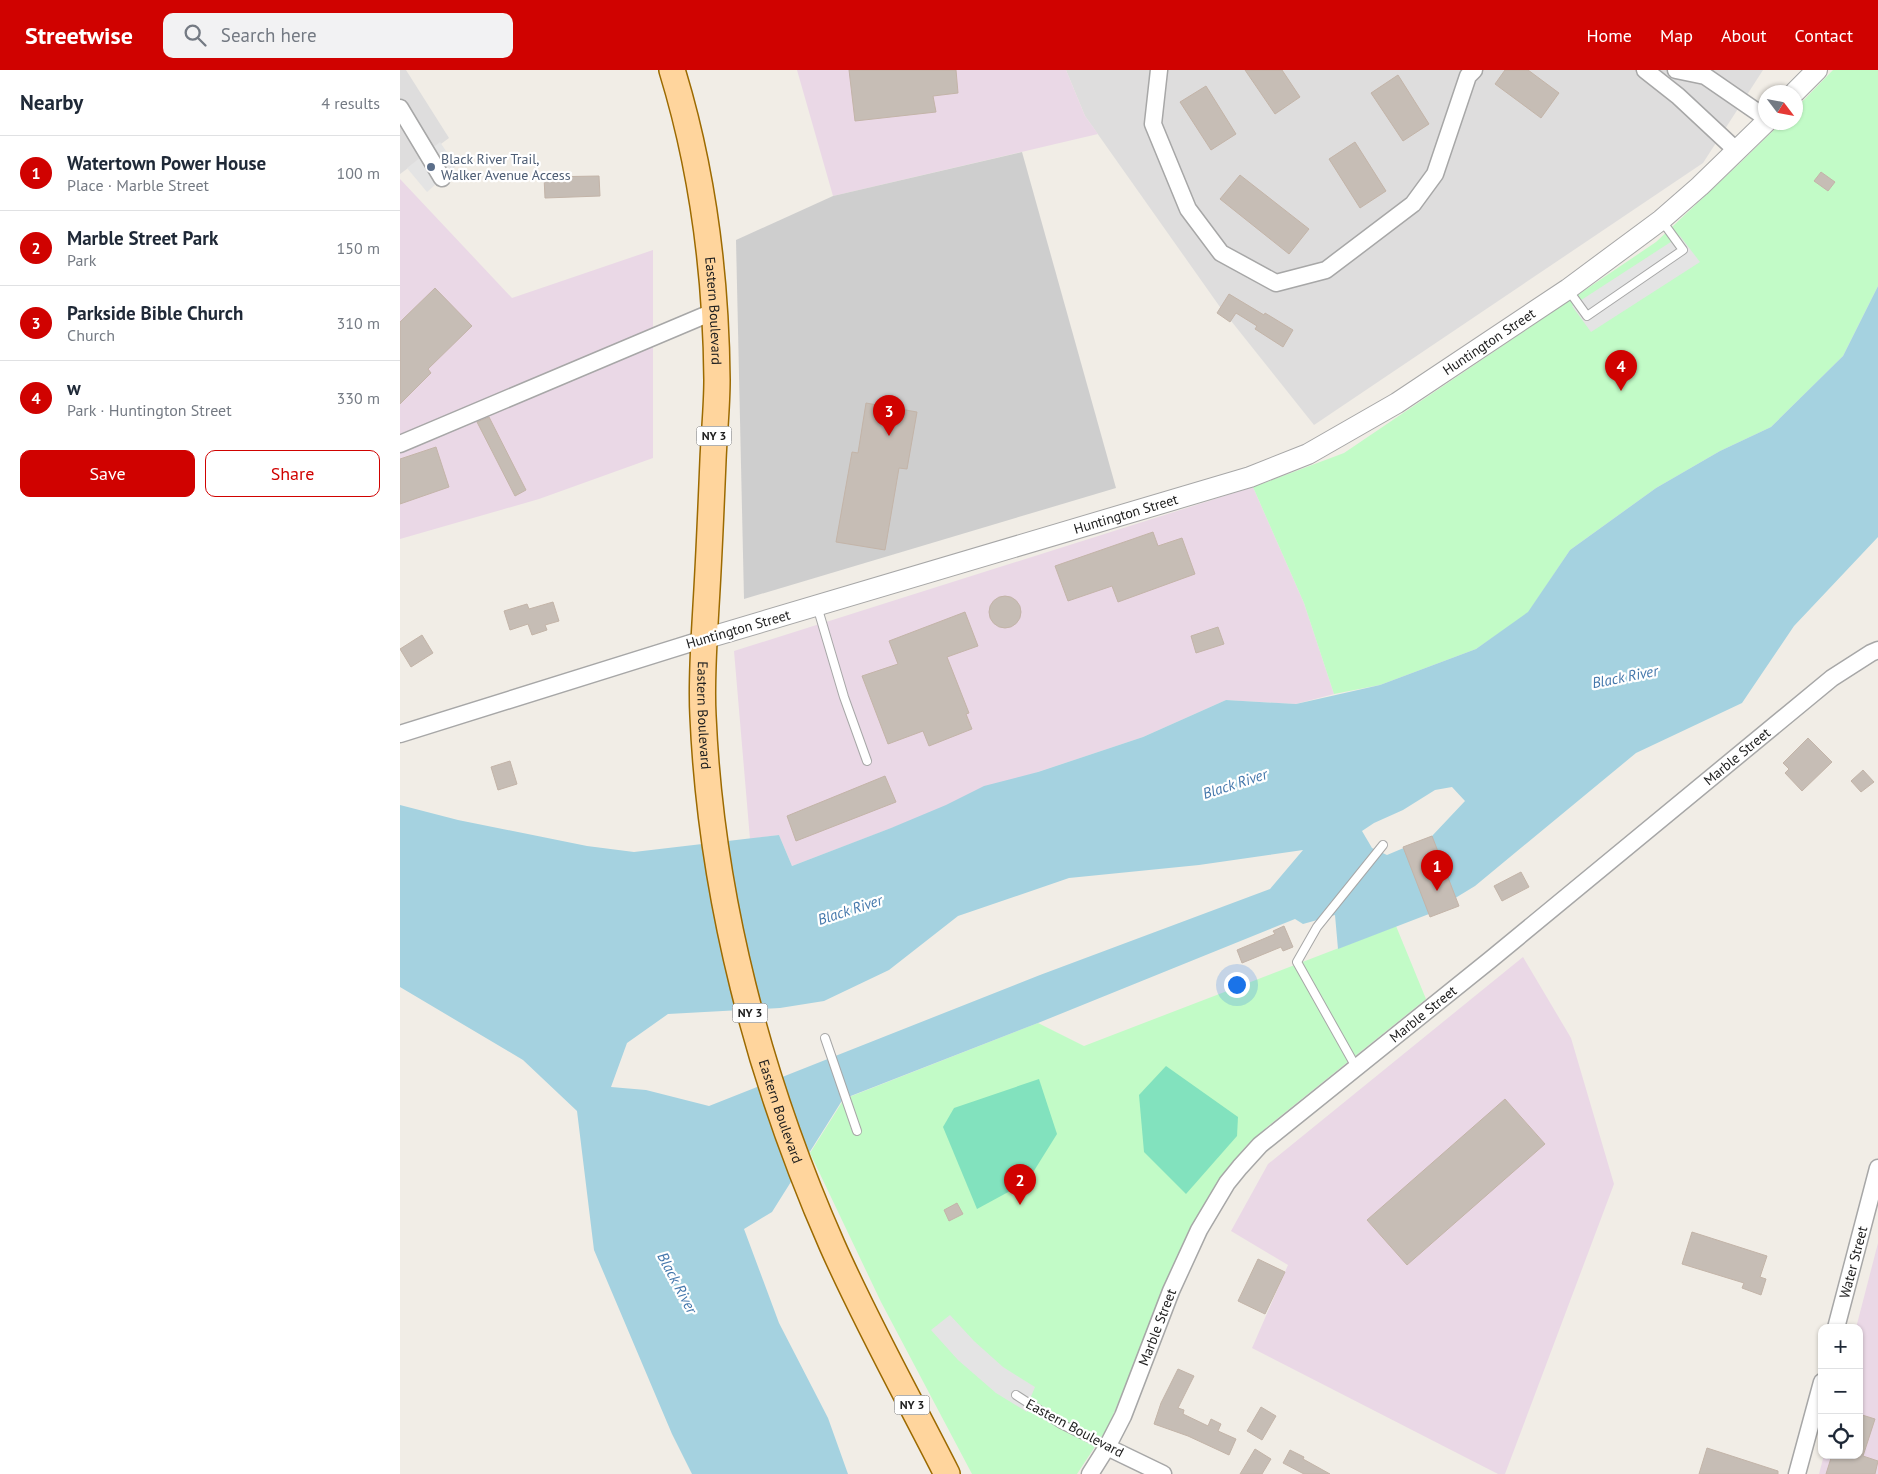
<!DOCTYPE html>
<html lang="en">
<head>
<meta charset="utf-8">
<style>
  body { margin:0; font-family:"PT Sans",sans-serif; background:#f2f2f3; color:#1f2937 }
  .controls { position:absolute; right:15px; bottom:15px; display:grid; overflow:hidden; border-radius:10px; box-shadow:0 1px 4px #0004 }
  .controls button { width:45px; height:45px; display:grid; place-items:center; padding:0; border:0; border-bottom:1px solid #e0e1e3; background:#fff; color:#1f2937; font:25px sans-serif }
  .compass { position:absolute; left:1358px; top:15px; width:45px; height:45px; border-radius:50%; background:#fff; box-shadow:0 1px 4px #0004; rotate:122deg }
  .you { position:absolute; left:836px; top:914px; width:18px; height:18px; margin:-12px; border:4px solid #fff; border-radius:50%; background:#1a73e8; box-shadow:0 0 0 8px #1a73e833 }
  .badge { display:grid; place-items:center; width:32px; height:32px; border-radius:50%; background:#d00200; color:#fff; font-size:16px; font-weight:700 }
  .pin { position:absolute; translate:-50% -41px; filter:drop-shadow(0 1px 2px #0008) }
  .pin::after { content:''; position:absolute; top:26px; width:18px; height:15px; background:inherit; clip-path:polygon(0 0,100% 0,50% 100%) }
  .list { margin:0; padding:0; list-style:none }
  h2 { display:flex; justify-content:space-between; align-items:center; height:65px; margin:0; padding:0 20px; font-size:21px }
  h2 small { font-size:16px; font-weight:400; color:#747a83 }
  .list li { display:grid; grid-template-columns:32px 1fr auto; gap:15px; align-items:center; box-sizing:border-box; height:75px; padding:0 20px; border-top:1px solid #e0e1e3 }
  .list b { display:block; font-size:19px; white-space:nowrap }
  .list p { margin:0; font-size:16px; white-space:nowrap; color:#747a83 }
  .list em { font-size:16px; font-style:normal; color:#747a83 }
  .actions { display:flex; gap:10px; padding:15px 20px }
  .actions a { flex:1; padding:11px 0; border:1px solid #d00200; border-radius:10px; text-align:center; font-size:18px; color:#d00200 }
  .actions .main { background:#d00200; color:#fff }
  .icon { flex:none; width:28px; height:28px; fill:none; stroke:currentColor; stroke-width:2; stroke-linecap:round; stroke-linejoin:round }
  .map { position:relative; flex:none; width:1478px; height:1404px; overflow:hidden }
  header { display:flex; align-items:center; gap:30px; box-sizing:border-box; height:70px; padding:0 25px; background:#d00200; color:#fff }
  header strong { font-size:24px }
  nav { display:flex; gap:28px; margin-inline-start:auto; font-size:18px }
  .search { width:350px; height:45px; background:#f2f2f3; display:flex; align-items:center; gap:12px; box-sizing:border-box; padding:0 18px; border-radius:10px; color:#747a83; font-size:19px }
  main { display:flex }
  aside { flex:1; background:#fff }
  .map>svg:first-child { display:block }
  .residential { fill:#dedddd }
  .industrial { fill:#ead8e6 }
  .religious { fill:#cecece }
  .park { fill:#c2fbc7 }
  .pitch { fill:#82e2be }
  .parking { fill:#e4e4e4 }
  .water { fill:#a5d2e0; fill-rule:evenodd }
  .building { fill:#c6bdb5; stroke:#c3b4a8 }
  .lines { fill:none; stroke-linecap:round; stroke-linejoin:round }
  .service-casing { stroke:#a7a7a7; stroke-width:10 }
  .minor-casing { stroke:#a7a7a7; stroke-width:19 }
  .tertiary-casing { stroke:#a7a7a7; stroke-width:22 }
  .primary-casing { stroke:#9c6a00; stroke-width:28 }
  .service { stroke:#fff; stroke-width:8 }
  .minor { stroke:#fff; stroke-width:16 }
  .tertiary { stroke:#fff; stroke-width:20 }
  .primary { stroke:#ffd59d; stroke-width:25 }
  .service-dot { fill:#5c6f8a; stroke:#fff; stroke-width:2 }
  .labels { text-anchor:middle; stroke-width:4.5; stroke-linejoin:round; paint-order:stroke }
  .shield { fill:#fff; stroke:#636363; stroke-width:1 }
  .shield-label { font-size:12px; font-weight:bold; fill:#202020 }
  .service-label { font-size:14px; fill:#4e5e75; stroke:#fff; text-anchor:start }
  .street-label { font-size:14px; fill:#202020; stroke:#fff }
  .water-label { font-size:15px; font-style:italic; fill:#4578ac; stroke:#fff }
</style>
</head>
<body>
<header>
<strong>Streetwise</strong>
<div class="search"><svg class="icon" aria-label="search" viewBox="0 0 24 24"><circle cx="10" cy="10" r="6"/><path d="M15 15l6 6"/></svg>Search here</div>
<nav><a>Home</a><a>Map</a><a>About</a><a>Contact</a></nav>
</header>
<main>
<aside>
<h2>Nearby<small>4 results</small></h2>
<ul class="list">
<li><span class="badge">1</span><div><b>Watertown Power House</b><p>Place · Marble Street</p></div><em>100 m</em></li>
<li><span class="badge">2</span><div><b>Marble Street Park</b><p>Park</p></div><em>150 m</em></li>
<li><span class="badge">3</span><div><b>Parkside Bible Church</b><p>Church</p></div><em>310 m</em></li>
<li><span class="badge">4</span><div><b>w</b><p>Park · Huntington Street</p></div><em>330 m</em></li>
</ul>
<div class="actions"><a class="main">Save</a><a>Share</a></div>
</aside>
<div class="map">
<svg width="1478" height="1404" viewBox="0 0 1478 1404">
  <rect width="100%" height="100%" fill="#f1ede6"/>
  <g class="residential">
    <polygon points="0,0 6,0 49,68 0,104"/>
    <polygon points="666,0 1363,0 1303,93 914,355 820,237 685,46"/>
  </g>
  <g class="industrial">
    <polygon points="397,0 666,0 685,46 698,64 433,126"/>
    <polygon points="0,109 112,228 253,180 253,388 139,429 0,469"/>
    <polygon points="853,417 904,533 934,624 896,634 826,630 743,667 638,702 392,796 379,765 350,769 334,581"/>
    <polygon points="1123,887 1171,968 1214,1114 1105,1404 1098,1404 852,1278 888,1195 831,1161 868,1094"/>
    <polygon points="1478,1173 1478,1404 1419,1404 1424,1385 1459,1385 1459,1258 1456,1258"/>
  </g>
  <polygon class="religious" points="622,82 716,418 344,529 336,170 433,126"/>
  <g class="park">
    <polygon points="1433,0 1478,0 1478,216 1443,286 1371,357 1320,381 1256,418 1170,480 1128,543 1076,579 980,615 934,624 904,533 853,417 944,383 1256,172 1340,93 1381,53 1396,52 1396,38"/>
    <polygon points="996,856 1026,929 867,1057 845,1077 817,1115 792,1155 708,1357 677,1404 572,1404 481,1232 410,1083 444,1029 638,953 684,976"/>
  </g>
  <g class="pitch">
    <polygon points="766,996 838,1047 837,1066 786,1124 744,1082 739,1025"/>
    <polygon points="639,1009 657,1064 627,1112 577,1139 543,1057 554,1038"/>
  </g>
  <g class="parking">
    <polygon points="40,72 56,96 27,122 7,98"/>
    <polygon points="1280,166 1300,192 1191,262 1172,236"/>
    <polygon points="550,1245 574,1271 603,1297 635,1317 628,1334 627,1342 596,1323 558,1290 531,1260"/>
  </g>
  <path class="water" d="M 1478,216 L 1478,467 L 1394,556 L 1342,633 L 1236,683 L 1075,816 L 1029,844 L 938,879 L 935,845 L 903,854 L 895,849 L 638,953 L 443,1029 L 372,1142 L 344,1159 L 379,1253 L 428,1348 L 448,1404 L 292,1404 L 272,1364 L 194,1180 L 177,1041 L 123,990 L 0,917 L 0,735 L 58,750 L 187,776 L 234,782 L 379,765 L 392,796 L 491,758 L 546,735 L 584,716 L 638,702 L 743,667 L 826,630 L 896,634 L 980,615 L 1076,579 L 1128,542 L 1170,480 L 1256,418 L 1320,381 L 1371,357 L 1443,286 ZM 1052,717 L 1065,731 L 1032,766 L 987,785 L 972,778 L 962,761 L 974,753 L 1003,740 L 1035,720 ZM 903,780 L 870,819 L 640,905 L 309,1036 L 246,1020 L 211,1017 L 227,973 L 268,944 L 380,938 L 424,931 L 489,900 L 558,846 L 669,808 L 799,795 Z"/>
  <g class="building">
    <polygon points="449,0 556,0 558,23 533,26 536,42 455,51"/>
    <polygon points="845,0 882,0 900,27 875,44"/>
    <polygon points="1105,0 1128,0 1159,23 1141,48 1095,14"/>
    <polygon points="998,5 1029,54 1003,71 971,23"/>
    <polygon points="806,16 836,64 811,80 780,32"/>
    <polygon points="955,72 986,121 960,138 929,89"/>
    <polygon points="1421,102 1435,112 1428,121 1414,111"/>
    <polygon points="840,105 909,159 889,184 820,129"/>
    <polygon points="199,106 200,126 145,128 144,107"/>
    <polygon points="35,218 72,256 28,299 31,303 0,334 0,252"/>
    <polygon points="829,224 864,245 865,243 893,260 883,277 855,259 857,256 836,243 830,252 817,243"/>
    <polygon points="466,333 517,342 507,399 499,398 485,480 436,472 452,382 458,383"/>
    <polygon points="89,347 126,420 115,426 77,352"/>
    <polygon points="36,377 49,417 0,434 0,389"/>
    <polygon points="753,462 758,476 782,468 795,504 718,532 712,516 668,531 655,496"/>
    <circle cx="605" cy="542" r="16"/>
    <polygon points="153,532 159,551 145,555 147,560 132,565 128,554 110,560 104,541 127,534 129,539"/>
    <polygon points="565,542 578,576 547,587 569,643 566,644 572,659 529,676 523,661 488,674 462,606 498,594 489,571"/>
    <polygon points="818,557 824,574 796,583 791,566"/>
    <polygon points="22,565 33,583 11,597 0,579"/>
    <polygon points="1408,668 1432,692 1402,721 1385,703 1389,699 1383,693"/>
    <polygon points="110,691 117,714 98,720 91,697"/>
    <polygon points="1463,700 1474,712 1461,722 1451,711"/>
    <polygon points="485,706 496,732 396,771 387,746"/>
    <polygon points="1032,766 1059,836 1030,847 1003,777"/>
    <polygon points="1121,802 1129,817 1102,831 1094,816"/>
    <polygon points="884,856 893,877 883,881 881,877 842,893 837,880 875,864 873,861"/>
    <polygon points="1105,1029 1145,1074 1007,1195 967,1150"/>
    <polygon points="557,1133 563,1144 549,1151 544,1140"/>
    <polygon points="1292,1162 1367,1186 1360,1207 1366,1209 1361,1225 1342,1218 1344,1213 1282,1194"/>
    <polygon points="858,1189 885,1202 865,1244 838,1231"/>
    <polygon points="778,1299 794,1306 778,1338 784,1340 783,1344 808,1356 811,1349 821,1354 818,1361 836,1369 829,1385 788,1366 754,1354 761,1333"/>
    <polygon points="861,1337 876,1346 862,1370 847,1361"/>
    <polygon points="1459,1344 1475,1349 1463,1386 1478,1391 1475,1404 1426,1404 1432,1385 1459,1385"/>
    <polygon points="1307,1378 1378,1401 1378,1404 1299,1404"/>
    <polygon points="855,1379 871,1389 862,1404 840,1404"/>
    <polygon points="890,1380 904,1387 903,1389 930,1404 904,1404 883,1393"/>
  </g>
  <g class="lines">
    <g class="service-casing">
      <g id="service">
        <polyline points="1169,221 1187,246 1283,180 1262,151"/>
        <polyline points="417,536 444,627 467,691"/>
        <polyline points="425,968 457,1061"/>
        <polyline points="956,997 897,892 917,857 983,775"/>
        <polyline points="616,1325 661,1354 707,1377"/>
      </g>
    </g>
    <g class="minor-casing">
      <g id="minor">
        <polyline points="759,0 753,54 788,139 821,183 876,213 926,200 1013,134 1035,104 1068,6 1074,0"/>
        <polyline points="1245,0 1278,26 1337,81"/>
        <polyline points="1276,0 1305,6 1366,48"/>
        <polyline points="0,38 42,108"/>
        <polyline points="0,374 315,241"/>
        <polyline points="0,664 304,569"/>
        <path id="s1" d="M 1436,1258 L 1478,1098"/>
        <polyline points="707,1377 763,1404"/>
        <path id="s2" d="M 690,1404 L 707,1377 L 723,1346 L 771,1221 L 799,1160 L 827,1113 L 840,1097 L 860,1075 L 1090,890 L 1432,608 L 1471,583 L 1478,580"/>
        <polyline points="1397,1404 1422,1312"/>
      </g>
    </g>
    <g class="tertiary-casing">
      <g id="tertiary">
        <polyline points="1395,22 1417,0"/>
        <path id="s3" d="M 304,569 L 850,407 L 908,384 L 997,333 L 1168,219 L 1261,150 L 1300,116 L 1366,52"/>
      </g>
    </g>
    <g class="primary-casing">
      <g id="primary">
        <path id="s4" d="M 272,0 C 303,101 316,205 317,310 C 317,337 314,364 313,390 C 311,439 309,488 306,536 C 304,573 301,610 303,646 C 311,828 359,1009 432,1175 C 466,1252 509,1329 547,1404"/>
      </g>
    </g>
    <use href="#service" class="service"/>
    <use href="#minor" class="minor"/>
    <use href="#tertiary" class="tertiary"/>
    <use href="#primary" class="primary"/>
  </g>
  <circle class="service-dot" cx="31" cy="97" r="5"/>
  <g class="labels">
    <g class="shield">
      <rect x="296.5" y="356.5" width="35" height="19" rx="4"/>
      <rect x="332.5" y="933.5" width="35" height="19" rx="4"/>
      <rect x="494.5" y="1325.5" width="35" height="19" rx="4"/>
    </g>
    <g class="shield-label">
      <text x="314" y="370">NY 3</text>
      <text x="350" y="947">NY 3</text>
      <text x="512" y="1339">NY 3</text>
    </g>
    <g class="service-label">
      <text x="41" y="94">Black River Trail,<tspan x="41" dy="16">Walker Avenue Access</tspan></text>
    </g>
    <g class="street-label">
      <text dy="5" stroke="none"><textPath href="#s4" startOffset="245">Eastern Boulevard</textPath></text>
      <text dy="5" stroke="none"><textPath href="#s3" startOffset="845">Huntington Street</textPath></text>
      <text dy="5" stroke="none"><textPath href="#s3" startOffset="440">Huntington Street</textPath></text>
      <text transform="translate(338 559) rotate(-16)" y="5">Huntington Street</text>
      <text dy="5" stroke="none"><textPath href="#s4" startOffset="650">Eastern Boulevard</textPath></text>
      <text dy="5" stroke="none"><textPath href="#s2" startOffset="988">Marble Street</textPath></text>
      <text dy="5" stroke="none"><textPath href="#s2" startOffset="582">Marble Street</textPath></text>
      <text dy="5" stroke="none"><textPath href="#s4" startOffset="1055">Eastern Boulevard</textPath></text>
      <text dy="5" stroke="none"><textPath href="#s1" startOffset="68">Water Street</textPath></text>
      <text dy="5" stroke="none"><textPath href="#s2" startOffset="162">Marble Street</textPath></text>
      <text transform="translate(675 1358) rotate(28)" y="5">Eastern Boulevard</text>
    </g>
    <g class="water-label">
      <text transform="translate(1225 607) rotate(-11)" y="5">Black River</text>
      <text transform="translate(835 714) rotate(-18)" y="5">Black River</text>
      <text transform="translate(450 840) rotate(-18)" y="5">Black River</text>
      <text transform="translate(277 1213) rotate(62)" y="5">Black River</text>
    </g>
  </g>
</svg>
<div class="controls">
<button>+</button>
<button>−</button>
<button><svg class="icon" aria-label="locate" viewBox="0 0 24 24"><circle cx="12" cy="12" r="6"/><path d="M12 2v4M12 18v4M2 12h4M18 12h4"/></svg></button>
</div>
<svg class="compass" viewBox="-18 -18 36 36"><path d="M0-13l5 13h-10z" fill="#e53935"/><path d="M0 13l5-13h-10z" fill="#747a83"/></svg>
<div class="you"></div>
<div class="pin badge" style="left:1037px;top:821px">1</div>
<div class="pin badge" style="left:620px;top:1135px">2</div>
<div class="pin badge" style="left:489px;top:366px">3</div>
<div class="pin badge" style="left:1221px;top:321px">4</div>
</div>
</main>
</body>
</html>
